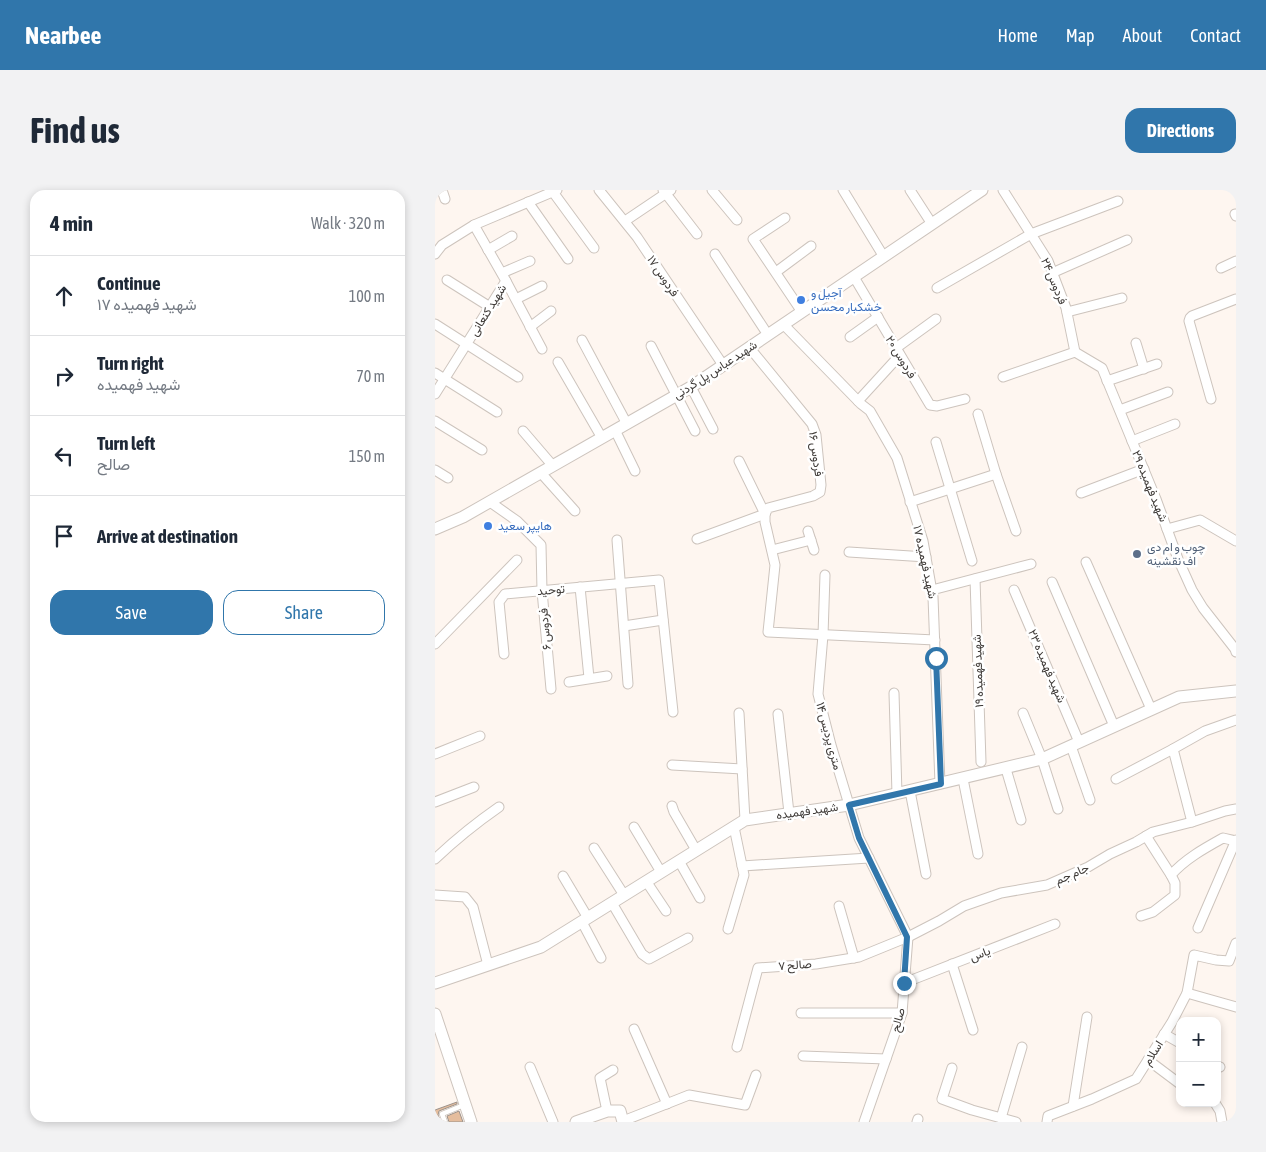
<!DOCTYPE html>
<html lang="en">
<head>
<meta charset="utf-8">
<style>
  body { margin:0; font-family:"Asap Condensed",Vazirmatn,sans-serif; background:#f2f2f3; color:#1f2937 }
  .controls { position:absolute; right:15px; bottom:15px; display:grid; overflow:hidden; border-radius:10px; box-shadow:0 2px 8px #0003 }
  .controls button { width:45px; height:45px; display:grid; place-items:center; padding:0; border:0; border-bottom:1px solid #e0e1e3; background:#fff; color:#1f2937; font:25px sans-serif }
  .stop { position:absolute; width:15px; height:15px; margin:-11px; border:4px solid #3076ab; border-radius:50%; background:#fff }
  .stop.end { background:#3076ab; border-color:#fff; box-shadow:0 1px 5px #0008 }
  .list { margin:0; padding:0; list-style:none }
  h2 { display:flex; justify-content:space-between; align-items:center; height:65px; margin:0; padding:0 20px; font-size:21px }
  h2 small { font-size:16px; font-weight:400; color:#747a83 }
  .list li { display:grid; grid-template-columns:32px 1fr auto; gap:15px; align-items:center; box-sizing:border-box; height:80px; padding:0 20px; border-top:1px solid #e0e1e3 }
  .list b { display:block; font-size:19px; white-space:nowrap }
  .list p { margin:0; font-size:16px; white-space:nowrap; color:#747a83 }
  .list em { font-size:16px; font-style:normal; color:#747a83 }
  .actions { display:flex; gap:10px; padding:15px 20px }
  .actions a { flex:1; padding:11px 0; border:1px solid #3076ab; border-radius:15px; text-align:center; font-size:18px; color:#3076ab }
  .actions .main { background:#3076ab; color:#fff }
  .icon { flex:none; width:28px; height:28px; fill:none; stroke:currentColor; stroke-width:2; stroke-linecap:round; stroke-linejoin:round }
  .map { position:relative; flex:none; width:801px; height:932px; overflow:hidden; border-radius:15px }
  header { display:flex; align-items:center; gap:30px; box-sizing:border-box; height:70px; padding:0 25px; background:#3076ab; color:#fff }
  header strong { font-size:24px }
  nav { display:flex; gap:28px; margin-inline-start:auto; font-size:18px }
  .intro { display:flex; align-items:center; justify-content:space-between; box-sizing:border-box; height:120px; padding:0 30px }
  h1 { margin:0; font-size:35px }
  .button { padding:12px 22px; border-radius:15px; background:#3076ab; color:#fff; font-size:18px; font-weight:700 }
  main { display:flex; gap:30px; padding:0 30px }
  aside { flex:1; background:#fff; border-radius:15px; box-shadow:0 2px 8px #0003 }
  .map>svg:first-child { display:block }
  .building { fill:#e5bd9d; stroke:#9b928b }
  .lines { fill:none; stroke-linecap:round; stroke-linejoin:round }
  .lane-casing { stroke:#cdc4bd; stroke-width:6 }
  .street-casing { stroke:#cdc4bd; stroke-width:11 }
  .secondary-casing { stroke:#cdc4bd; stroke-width:13 }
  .lane { stroke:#fff; stroke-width:4.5 }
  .street { stroke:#fff; stroke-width:9 }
  .secondary { stroke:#fff; stroke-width:11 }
  .route { stroke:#3076ab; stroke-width:6 }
  .shop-dot { fill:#3f7fe0; stroke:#fff; stroke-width:2 }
  .service-dot { fill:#5c6f8a; stroke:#fff; stroke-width:2 }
  .labels { text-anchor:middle; stroke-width:5; stroke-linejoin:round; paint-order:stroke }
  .street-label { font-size:12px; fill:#3f3b38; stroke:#fff }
  .shop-label { font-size:12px; fill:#366cbe; stroke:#fff; text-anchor:start }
  .service-label { font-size:12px; fill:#4e5e75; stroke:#fff; text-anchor:start }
</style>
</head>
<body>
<header>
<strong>Nearbee</strong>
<nav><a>Home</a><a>Map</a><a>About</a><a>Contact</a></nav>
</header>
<div class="intro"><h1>Find us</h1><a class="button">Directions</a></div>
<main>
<aside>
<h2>4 min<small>Walk · 320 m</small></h2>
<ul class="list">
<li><svg class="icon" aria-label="ahead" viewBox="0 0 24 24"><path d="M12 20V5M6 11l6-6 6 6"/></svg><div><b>Continue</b><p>شهید فهمیده ۱۷</p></div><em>100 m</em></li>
<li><svg class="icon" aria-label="right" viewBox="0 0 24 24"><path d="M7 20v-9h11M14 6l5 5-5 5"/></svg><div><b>Turn right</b><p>شهید فهمیده</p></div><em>70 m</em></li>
<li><svg class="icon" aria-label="left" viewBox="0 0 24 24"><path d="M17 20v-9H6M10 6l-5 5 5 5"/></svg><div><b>Turn left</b><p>صالح</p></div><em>150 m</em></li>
<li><svg class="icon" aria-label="arrive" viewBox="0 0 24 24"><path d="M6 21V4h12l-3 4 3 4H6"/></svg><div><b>Arrive at destination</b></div></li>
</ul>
<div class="actions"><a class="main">Save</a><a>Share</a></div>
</aside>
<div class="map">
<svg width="801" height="932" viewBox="0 0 801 932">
  <rect width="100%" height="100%" fill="#fef6f0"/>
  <g class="building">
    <polygon points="22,912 22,914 4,921 3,925 6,932 0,932 0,920"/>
    <polygon points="24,921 28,932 14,932 12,926"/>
  </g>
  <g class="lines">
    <g class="lane-casing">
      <polyline id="lane" points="10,932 7,924 29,915"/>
    </g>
    <g class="street-casing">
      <g id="street">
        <polyline points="7,0 10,9"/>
        <polyline points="164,0 202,47 288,175"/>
        <polyline points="228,0 262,44"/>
        <polyline points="277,0 302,30"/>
        <polyline points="408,0 449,67"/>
        <polyline points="475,0 497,34"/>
        <polyline points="568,0 613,71 631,118 640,162"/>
        <polyline points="118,2 159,58"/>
        <polyline points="93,12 133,69"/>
        <polyline points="800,24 801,26"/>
        <polyline points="350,28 318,49 367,122"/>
        <polyline points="190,31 236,0"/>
        <polyline points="39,35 71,91 107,159"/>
        <polyline points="53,60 77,46"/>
        <polyline points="0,64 7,55 39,35 122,0"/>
        <polyline points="280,64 333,145"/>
        <polyline points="786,78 801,71"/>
        <polyline points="341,82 376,56"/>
        <polyline points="67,83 95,71"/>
        <polyline points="617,83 692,50"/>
        <polyline points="419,87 495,215 502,216 530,209"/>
        <polyline points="12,90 55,117"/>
        <polyline points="502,98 596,44 683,11"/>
        <polyline points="81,109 107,96"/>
        <polyline points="632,122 687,108"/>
        <polyline points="0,134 83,187"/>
        <polyline points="348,134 426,214 435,221 462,268 488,351 498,407 505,594"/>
        <polyline points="95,137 116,121"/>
        <polyline points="415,147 443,127"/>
        <polyline points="147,150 192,234"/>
        <polyline points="701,153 709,179"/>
        <polyline points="216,156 260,241"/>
        <polyline points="314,157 377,234 381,245 386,295 385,302 378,306 333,318 330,324"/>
        <polyline points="461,158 501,129"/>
        <polyline points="640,162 667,178 721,309 743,369 757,400 768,418 800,459 801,462"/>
        <polyline points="123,172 167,248"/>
        <polyline points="0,183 62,222"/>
        <polyline points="568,187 640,162"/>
        <polyline points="672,191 722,174"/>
        <polyline points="256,197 278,239"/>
        <polyline points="0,204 71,91"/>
        <polyline points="776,209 754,131 755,128 757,126 801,109"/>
        <polyline points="423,211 465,165"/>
        <polyline points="685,220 733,202"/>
        <polyline points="543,224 561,284"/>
        <polyline points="0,231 47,260"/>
        <polyline points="180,240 200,281"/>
        <polyline points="88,241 118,276"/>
        <polyline points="697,251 740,234"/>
        <polyline points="501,252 537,371"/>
        <polyline points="304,271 330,324 330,332 340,375 333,442 500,450"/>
        <polyline points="0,280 13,288"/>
        <polyline points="106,283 140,321"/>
        <polyline points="646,303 709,279"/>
        <polyline points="55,312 82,331 106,355 107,401 116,499"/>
        <polyline points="475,312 561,284 581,341"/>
        <polyline points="732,339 765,330 801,351"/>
        <polyline points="373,341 379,360"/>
        <polyline points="262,349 330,324"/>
        <polyline points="182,350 193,494"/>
        <polyline points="337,360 376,350"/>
        <polyline points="414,362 491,367"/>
        <polyline points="651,372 716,519"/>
        <polyline points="390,385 388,445 383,504 396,555 424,648 473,747 467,823 429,932"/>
        <polyline points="540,389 546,572"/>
        <polyline points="617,392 679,536"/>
        <polyline points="145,397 154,488"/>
        <polyline points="497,400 596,374"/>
        <polyline points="579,400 644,552"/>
        <polyline points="189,436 228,430"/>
        <polyline points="0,454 82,370"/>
        <polyline points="69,464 64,412 70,404 224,390 238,522"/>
        <polyline points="134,492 172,486"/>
        <polyline points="459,503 462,604"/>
        <polyline points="304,523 310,630"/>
        <polyline points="588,523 607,569 623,619"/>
        <polyline points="343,524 354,623"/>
        <polyline points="636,556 655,610"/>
        <polyline points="0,564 45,546"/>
        <polyline points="237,575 307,579"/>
        <polyline points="571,579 586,630"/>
        <polyline points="528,589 543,664"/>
        <polyline points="681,589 738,559"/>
        <polyline points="475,601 491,684"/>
        <polyline points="0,612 39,597"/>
        <polyline points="237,616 239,622 261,660"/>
        <polyline points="757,632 738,559 770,541 801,530"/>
        <polyline points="199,637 226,682"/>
        <polyline points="711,646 736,685"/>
        <polyline points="159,658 189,705"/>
        <path d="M 0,669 C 20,650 41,633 64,617"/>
        <polyline points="244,671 265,708"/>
        <polyline points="307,676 434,668"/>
        <polyline points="128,686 153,728"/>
        <polyline points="211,691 231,721"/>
        <polyline points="0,705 30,707 38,717 53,775"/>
        <polyline points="177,713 207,764 214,769 253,748"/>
        <polyline points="404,716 419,768"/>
        <path d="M 706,726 L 718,722 L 740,705 L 740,693 L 736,685 C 750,669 770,658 788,648 L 801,651"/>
        <polyline points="147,732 166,768"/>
        <polyline points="763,738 801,650"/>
        <polyline points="293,739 309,685 299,637"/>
        <polyline points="517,774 538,840"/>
        <polyline points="469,793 620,734"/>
        <polyline points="752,803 801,817"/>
        <polyline points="366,823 467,823"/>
        <polyline points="199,839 232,914"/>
        <polyline points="729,844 745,853"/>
        <polyline points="302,857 323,778 381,774 424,767 473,747 504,731 529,716 566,703 612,695 653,677 675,664 701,652 718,642 757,632 790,621 801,619"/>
        <polyline points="368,866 451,869"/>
        <polyline points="713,870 745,894"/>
        <polyline points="782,876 785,877"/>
        <polyline points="95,877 118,932"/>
        <polyline points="517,878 507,909 537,920 581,932"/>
        <polyline points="780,913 785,921 787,932"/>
        <polyline points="638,916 652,827"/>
        <polyline points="172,921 165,888 178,880"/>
        <polyline points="566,928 587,857"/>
        <polyline points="188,931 254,905 310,915 321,885"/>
        <polyline points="482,932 483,929"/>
        <polyline points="612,932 613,926 657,909 701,889 737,832 752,803 759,765 781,770 794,771 801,753"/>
      </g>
    </g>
    <g class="secondary-casing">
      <g id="secondary">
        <polyline points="0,339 28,327 256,197 547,0"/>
        <polyline points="0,793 106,757 310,630 414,615 607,569 744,507 801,501"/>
        <polyline points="0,824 36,932"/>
        <polyline points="141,932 172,921 185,921 188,932"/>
      </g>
    </g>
    <use href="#lane" class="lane"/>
    <use href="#street" class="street"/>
    <use href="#secondary" class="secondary"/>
  </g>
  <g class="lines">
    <polyline class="route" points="469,793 472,747 424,648 414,615 506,594 501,468"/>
  </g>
  <g class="shop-dot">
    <circle cx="366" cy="110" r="5"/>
    <circle cx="53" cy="336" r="5"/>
  </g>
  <circle class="service-dot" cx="702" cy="364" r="5"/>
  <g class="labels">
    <g class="street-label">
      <text transform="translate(228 86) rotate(56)" y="4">فردوس ۱۷</text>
      <text transform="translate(619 91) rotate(67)" y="4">فردوس ۲۴</text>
      <text transform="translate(53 120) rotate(-58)" y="4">شهید کنعانی</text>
      <text transform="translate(466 167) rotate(59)" y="4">فردوس ۲۰</text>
      <text transform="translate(280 180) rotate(-33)" y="4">شهید عباس پل گردنی</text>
      <text transform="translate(381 264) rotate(82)" y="4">فردوس ۱۶</text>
      <text transform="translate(715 296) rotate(68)" y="4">شهید فهمیده ۲۹</text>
      <text transform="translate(490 372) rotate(78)" y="4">شهید فهمیده ۱۷</text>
      <text transform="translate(116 400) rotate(-5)" y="4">توحید</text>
      <text transform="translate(110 439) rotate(-95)" y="4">فردوس ۶</text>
      <text transform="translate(612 476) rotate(67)" y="4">شهید فهمیده ۲۳</text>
      <text transform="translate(543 481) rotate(-92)" y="4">شهید فهمیده ۱۹</text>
      <text transform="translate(394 546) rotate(75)" y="4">۱۴ متری پردیس</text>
      <text transform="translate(372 621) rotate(-8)" y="4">شهید فهمیده</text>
      <text transform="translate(637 684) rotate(-24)" y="4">جام جم</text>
      <text transform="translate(545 764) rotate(-21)" y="4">یاس</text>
      <text transform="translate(360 775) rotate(-4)" y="4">صالح ۷</text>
      <text transform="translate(463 830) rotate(-75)" y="4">صالح</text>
      <text transform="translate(718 863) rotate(-58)" y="4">اسلام</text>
    </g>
    <g class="shop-label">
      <text x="376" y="107">آجیل و<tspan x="376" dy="14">خشکبار محسن</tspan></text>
      <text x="63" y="340">هایپر سعید</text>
    </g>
    <g class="service-label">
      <text x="712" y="361">چوب و ام دی<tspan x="712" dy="14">اف نقشینه</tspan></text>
    </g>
  </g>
</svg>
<div class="controls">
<button>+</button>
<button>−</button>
</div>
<div class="stop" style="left:501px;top:468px"></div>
<div class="stop end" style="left:469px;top:793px"></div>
</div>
</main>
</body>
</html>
